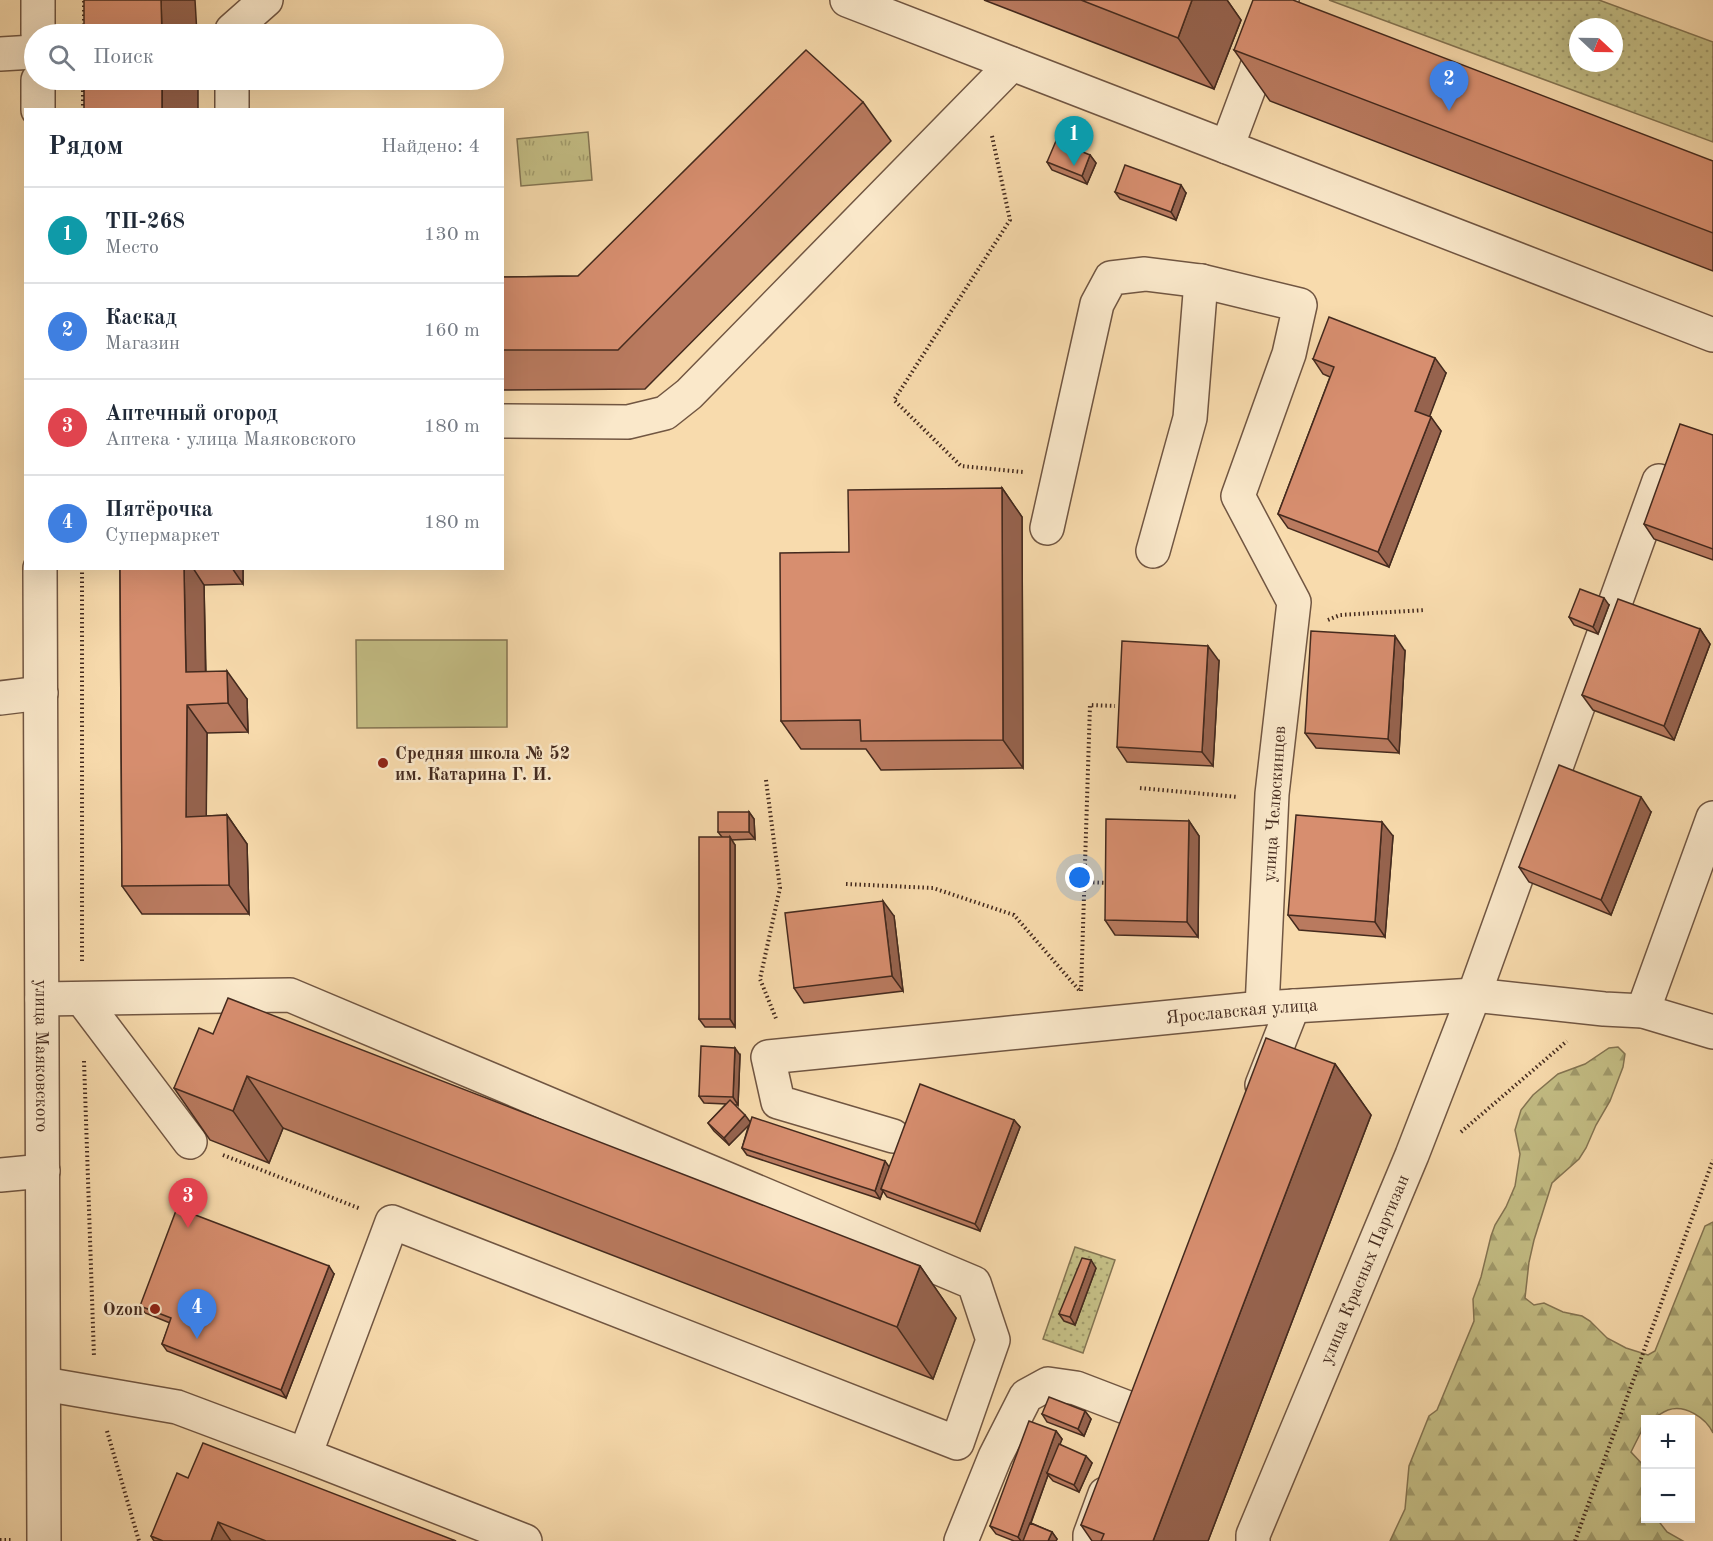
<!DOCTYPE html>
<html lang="ru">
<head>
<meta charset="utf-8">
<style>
  body { margin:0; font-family:"Old Standard TT",serif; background:#f2f2f3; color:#1f2937 }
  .controls { position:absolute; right:18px; bottom:18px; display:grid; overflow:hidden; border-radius:0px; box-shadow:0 6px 24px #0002 }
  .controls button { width:54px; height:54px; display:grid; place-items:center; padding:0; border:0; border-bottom:2px solid #e0e1e3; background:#fff; color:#1f2937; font:30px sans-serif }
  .compass { position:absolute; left:1569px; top:18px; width:54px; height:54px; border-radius:50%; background:#fff; box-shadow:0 6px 24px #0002; rotate:112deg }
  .you { position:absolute; left:1080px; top:878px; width:21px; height:21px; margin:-15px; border:4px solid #fff; border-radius:50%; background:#1a73e8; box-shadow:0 0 0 9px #1a73e833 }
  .badge { display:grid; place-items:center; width:39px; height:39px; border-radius:50%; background:#111827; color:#fff; font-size:20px; font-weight:700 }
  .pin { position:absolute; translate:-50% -50px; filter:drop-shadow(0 2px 3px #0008) }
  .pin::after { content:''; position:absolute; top:32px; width:21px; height:18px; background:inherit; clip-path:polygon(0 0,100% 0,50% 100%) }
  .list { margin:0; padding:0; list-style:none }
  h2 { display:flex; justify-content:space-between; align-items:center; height:78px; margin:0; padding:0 24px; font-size:26px }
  h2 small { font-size:20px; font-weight:400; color:#747a83 }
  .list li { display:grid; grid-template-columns:39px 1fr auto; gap:18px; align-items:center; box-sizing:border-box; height:96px; padding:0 24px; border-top:2px solid #e0e1e3 }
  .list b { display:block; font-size:22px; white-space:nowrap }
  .list p { margin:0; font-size:20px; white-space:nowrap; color:#747a83 }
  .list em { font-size:20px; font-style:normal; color:#747a83 }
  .icon { flex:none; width:33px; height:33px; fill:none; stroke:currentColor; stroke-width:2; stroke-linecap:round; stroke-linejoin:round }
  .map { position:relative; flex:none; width:1713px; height:1541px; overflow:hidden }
  .search { position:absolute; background:#fff; box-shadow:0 6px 24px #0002; left:24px; top:24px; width:480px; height:66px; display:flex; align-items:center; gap:15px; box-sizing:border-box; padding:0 21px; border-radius:33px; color:#747a83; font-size:22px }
  .panel { position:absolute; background:#fff; box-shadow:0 6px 24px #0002; left:24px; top:108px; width:480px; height:462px; border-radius:0px }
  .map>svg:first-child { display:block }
  .grass { fill:url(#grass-dots); stroke:#847452; stroke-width:1.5; fill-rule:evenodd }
  .forest { fill:url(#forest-firs); stroke:#847452; stroke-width:1.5 }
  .park { fill:url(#park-tufts); stroke:#847452; stroke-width:1.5 }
  .pitch { fill:#c4be85; stroke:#847452; stroke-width:1.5 }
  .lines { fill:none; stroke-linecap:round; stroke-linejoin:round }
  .minor-casing { stroke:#715642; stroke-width:36 }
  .path { stroke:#442a1e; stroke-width:4; stroke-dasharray:1.5 3; stroke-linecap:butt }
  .minor { stroke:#fae8ca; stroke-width:33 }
  .wall { fill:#b97a5f; stroke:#442a1e; stroke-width:1.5 }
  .shaded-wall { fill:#96634e; stroke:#442a1e; stroke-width:1.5 }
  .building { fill:#d78e6f; stroke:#442a1e; stroke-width:1.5 }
  .poi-dot { fill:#8f2418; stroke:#fae8ca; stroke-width:2 }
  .labels { text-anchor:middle; stroke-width:5; stroke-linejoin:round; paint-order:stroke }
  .poi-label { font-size:18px; font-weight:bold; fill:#442a1e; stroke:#fae8ca; text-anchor:start }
  .street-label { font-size:18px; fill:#442a1e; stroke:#fae8ca }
</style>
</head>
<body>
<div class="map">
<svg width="1713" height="1541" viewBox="0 0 1713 1541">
  <defs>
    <pattern id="grass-dots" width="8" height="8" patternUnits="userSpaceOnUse" patternTransform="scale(1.5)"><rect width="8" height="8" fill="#c4be85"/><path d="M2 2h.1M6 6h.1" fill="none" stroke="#a19b6c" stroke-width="1.8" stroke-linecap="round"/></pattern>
    <pattern id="forest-firs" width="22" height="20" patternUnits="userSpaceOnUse" patternTransform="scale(1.5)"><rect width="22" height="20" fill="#c4be85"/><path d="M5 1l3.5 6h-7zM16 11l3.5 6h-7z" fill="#a19b6c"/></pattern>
    <pattern id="park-tufts" width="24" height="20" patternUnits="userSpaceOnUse" patternTransform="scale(1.5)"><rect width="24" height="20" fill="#c4be85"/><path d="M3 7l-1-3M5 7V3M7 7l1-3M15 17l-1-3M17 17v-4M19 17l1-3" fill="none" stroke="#a19b6c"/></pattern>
  </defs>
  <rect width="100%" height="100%" fill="#f8dbad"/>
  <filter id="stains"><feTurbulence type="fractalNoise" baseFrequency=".00333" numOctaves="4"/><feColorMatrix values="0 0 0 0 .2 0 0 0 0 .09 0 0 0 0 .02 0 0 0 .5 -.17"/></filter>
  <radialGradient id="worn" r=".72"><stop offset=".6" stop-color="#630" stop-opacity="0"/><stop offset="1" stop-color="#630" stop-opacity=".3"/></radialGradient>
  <g class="grass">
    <path d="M 1329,0 L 1599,0 L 1713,42 L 1713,142 ZM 1578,27 L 1614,27 L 1614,63 L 1578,63 Z"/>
    <polygon points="1075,1247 1115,1260 1083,1353 1043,1339"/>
  </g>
  <path class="forest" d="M 1618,1047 L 1625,1054 L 1623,1067 L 1610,1101 L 1596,1125 L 1586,1148 L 1579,1159 L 1552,1183 L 1534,1240 L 1529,1262 L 1525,1298 L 1534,1305 L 1544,1303 L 1563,1312 L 1582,1316 L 1590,1321 L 1607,1338 L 1626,1348 L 1648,1355 L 1655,1351 L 1705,1226 L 1713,1222 L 1713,1433 C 1706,1418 1685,1404 1668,1410 C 1660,1413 1654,1420 1646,1420 L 1645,1424 L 1631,1452 L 1645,1467 L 1646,1518 L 1657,1519 L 1667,1532 L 1683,1541 L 1390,1541 L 1405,1509 L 1409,1466 L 1429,1416 L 1437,1410 L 1474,1321 L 1473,1299 L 1481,1277 L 1491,1236 L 1495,1225 L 1506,1207 L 1515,1186 L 1520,1154 L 1515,1130 L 1521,1110 L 1533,1095 L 1558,1074 L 1585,1064 L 1609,1048 Z"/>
  <polygon class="park" points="588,132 592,180 521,186 517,139"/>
  <polygon class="pitch" points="356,640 507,640 507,727 357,728"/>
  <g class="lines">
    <g class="minor-casing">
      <g id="minor">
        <polyline points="38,0 38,34"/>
        <polyline points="847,0 1713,335"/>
        <polyline points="232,30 266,0"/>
        <polyline points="0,54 34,52"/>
        <polyline points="38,80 38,110"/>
        <polyline points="232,80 232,110"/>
        <polyline points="1227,147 1282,0"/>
        <polyline points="502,421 628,422 665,413 689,394 1012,64"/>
        <polyline points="1047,528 1097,304 1111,278 1145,274 1201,281 1300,305 1289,354 1238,496 1294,602 1272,794 1262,1008"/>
        <polyline points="1153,551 1190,418 1201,281"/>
        <path id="s1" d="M 40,568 L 44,1541"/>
        <polyline points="0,698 41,693"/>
        <polyline points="42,999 290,995 974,1283 993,1340 957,1443 392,1222 305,1455 177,1407 44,1384"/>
        <polyline points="82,999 190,1142"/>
        <polyline points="1643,1011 1713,818"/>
        <polyline points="1262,1085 1293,1006"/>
        <path id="s2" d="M 893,1136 L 778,1102 L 768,1057 L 1262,1008 L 1474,995 L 1604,1009 L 1643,1011 L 1713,1032"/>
        <polyline points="0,1175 43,1171"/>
        <polyline points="305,1455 525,1541"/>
        <polyline points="961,1541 995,1457 1026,1396 1048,1384 1076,1388 1136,1411"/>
        <polyline points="1090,1541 1090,1535 1105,1494"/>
        <path id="s3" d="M 1253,1541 L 1253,1535 L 1412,1155 L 1474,995 L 1659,481"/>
      </g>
    </g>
    <g class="path">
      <polyline points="84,34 84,0"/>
      <polyline points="83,110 83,80"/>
      <polyline points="992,136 1010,220 894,400 961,466 1023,472"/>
      <polyline points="82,568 82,964"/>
      <polyline points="1328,620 1340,615 1425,610"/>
      <polyline points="766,780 780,888 760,979 777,1021"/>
      <polyline points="1140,788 1238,797"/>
      <polyline points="1084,882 1108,883"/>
      <polyline points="846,884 933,888 1014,915 1079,990"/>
      <polyline points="1081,991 1090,705 1115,706"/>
      <polyline points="84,1061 94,1357"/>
      <polyline points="1461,1132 1567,1041"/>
      <polyline points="223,1155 361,1209"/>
      <polyline points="107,1431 139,1541"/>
      <polyline points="0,1540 11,1540"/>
      <polyline points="1575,1541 1713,1160"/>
    </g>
    <use href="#minor" class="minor"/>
  </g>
  <g class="wall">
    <polygon points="984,0 1227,0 1241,20 1214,89"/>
    <polygon points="1234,50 1713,161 1713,271 1270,101"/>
    <polygon points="863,102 891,141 645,389 502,390 502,277 578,276"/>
    <polygon points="1090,155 1096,163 1087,184 1052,170 1047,162"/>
    <polygon points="1115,192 1186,193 1176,220 1120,199"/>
    <polygon points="1313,359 1446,373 1429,416 1441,431 1389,567 1288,528 1278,514 1330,377 1323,374"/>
    <polygon points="1713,435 1713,560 1654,539 1644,524"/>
    <polygon points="1002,488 1022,517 1023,768 881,770 866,749 801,749 781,721 849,552"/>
    <polygon points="120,568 243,568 243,584 204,585 206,672 247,699 248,732 207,733 206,816 227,815 247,844 249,914 142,914 122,886"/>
    <polygon points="1609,605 1598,634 1574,625 1569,617"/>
    <polygon points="1700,629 1710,644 1674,740 1593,710 1582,695"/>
    <polygon points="1405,651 1399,753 1316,748 1305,733"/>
    <polygon points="1219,661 1213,766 1127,762 1117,747"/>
    <polygon points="749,812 754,819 755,839 731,840 735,845 735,1027 705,1027 699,1019 722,837 718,832"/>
    <polygon points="1651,812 1611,915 1529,882 1519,867"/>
    <polygon points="1189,821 1199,836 1198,937 1115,935 1105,920"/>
    <polygon points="1393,836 1385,937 1299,930 1288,915"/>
    <polygon points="894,916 903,991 804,1003 794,988"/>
    <polygon points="213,1034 920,1266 956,1318 933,1379 283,1128 269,1163 210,1140 174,1088"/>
    <polygon points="740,1055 738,1105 734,1105 750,1122 889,1167 1014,1120 1020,1127 980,1231 887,1197 883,1191 880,1199 747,1155 742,1148 749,1124 729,1145 714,1131 708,1123 726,1104 704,1103 699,1096"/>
    <polygon points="1335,1064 1371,1115 1208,1541 1092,1541 1081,1525"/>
    <polygon points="1096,1268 1075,1325 1064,1321 1059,1314"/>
    <polygon points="334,1274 286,1398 167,1351 162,1344 170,1323 145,1313 140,1306"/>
    <polygon points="1085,1411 1091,1419 1084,1436 1047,1422 1042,1414"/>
    <polygon points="1056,1431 1062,1439 1059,1444 1092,1463 1079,1492 1053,1481 1048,1475 1031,1523 1052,1532 1057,1539 1056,1541 1014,1541 996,1534 990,1526"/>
    <polygon points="188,1478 456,1541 154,1541 151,1536"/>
  </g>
  <g class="shaded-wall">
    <polygon points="161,0 195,0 197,34 162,34"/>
    <polygon points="1192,0 1227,0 1241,20 1214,89 1178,38"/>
    <rect x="162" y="80" width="36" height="30"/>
    <polygon points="1090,155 1096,163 1087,184 1082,176"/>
    <polygon points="1181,185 1186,193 1176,220 1171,212"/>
    <polygon points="1435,358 1446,373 1426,426 1415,411"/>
    <polygon points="1431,417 1441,431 1389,567 1378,552"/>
    <polygon points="1002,488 1022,517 1023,768 1003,740"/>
    <polygon points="184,568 193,568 204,585 206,701 186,672"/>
    <polygon points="232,568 243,568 243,584"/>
    <polygon points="1604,598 1609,605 1598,634 1593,627"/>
    <polygon points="1700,629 1710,644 1674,740 1664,726"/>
    <polygon points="1395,636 1405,651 1399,753 1388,739"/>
    <polygon points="1208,646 1219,661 1213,766 1202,752"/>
    <polygon points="227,671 247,699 248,732 228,703"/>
    <polygon points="187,705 207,733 206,845 186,817"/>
    <polygon points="1641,797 1651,812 1611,915 1601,900"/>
    <polygon points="749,812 754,819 755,839 749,832"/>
    <polygon points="227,815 247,844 249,914 229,885"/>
    <polygon points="1189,821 1199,836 1198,937 1187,922"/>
    <polygon points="1382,822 1393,836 1385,937 1375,922"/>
    <polygon points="730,837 735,845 735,1027 730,1019"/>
    <polygon points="883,901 894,916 903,991 892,976"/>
    <polygon points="735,1048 740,1055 738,1105 733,1097"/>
    <polygon points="1335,1064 1371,1115 1208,1541 1153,1541"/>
    <polygon points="247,1076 283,1128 269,1163 233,1111"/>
    <polygon points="745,1115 751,1123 729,1145 724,1138"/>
    <polygon points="1014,1120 1020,1127 980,1231 975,1224"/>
    <polygon points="885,1161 890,1168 881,1189 883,1191 880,1199 875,1191"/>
    <polygon points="1091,1260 1096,1268 1075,1325 1070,1317"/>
    <polygon points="329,1266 334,1274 286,1398 281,1390"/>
    <polygon points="920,1266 956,1318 933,1379 897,1327"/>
    <polygon points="1085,1411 1091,1419 1084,1436 1078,1429"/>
    <polygon points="1056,1431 1062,1439 1049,1474 1047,1473 1048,1475 1024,1541 1021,1541 1018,1537"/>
    <polygon points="1086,1456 1092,1463 1079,1492 1074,1485"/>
    <polygon points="218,1522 231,1541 211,1541"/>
    <polygon points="1052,1532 1057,1539 1056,1541 1048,1541"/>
  </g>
  <g class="building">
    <polygon points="84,0 161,0 162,34 84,34"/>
    <polygon points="1081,0 1192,0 1178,38"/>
    <polygon points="1253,0 1293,0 1713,161 1713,233 1234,50"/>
    <polygon points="806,50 863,102 618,350 502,350 502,277 578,276"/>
    <rect x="84" y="80" width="78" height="30"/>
    <polygon points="1056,141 1090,155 1082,176 1047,162"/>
    <polygon points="1125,165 1181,185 1171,212 1115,192"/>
    <polygon points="1329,317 1435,358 1415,411 1431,417 1378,552 1278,514 1334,367 1313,359"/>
    <polygon points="1680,424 1713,435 1713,549 1644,524"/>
    <polygon points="1002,488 1003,740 861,741 860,720 781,721 780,553 849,552 848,490"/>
    <polygon points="120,568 184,568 186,672 227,671 228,703 187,705 186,817 227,815 229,885 122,886"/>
    <polygon points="1580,589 1604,598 1593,627 1569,617"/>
    <polygon points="1618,599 1700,629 1664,726 1582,695"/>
    <polygon points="1311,631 1395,636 1388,739 1305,733"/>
    <polygon points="1122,641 1208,646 1202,752 1117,747"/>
    <polygon points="1559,765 1641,797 1601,900 1519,867"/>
    <rect x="718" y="812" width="31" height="20"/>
    <polygon points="1296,815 1382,822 1375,922 1288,915"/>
    <polygon points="1106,819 1189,821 1187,922 1105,920"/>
    <rect x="699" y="837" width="31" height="182"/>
    <polygon points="883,901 892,976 794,988 785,913"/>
    <polygon points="228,998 920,1266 897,1327 247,1076 233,1111 174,1088 199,1028 213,1034"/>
    <polygon points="1266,1038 1335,1064 1153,1541 1101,1541 1104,1534 1081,1525"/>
    <polygon points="701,1046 735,1048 733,1097 699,1096"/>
    <polygon points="920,1084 1014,1120 975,1224 881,1189"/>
    <polygon points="730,1100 745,1115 724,1138 708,1123"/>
    <polygon points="752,1117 885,1161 875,1191 742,1148"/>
    <polygon points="177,1208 329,1266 281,1390 162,1344 171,1318 140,1306"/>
    <polygon points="1082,1258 1091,1260 1070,1317 1059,1314"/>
    <polygon points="1049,1397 1085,1411 1078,1429 1042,1414"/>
    <polygon points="1029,1421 1056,1431 1018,1537 990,1526"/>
    <polygon points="203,1443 456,1541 266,1541 218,1522 211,1541 163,1541 151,1536 177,1473 188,1478"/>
    <polygon points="1059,1444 1086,1456 1074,1485 1047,1473"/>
    <polygon points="1030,1523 1052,1532 1048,1541 1023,1541"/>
  </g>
  <g class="poi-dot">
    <circle cx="383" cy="763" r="6"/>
    <circle cx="155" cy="1309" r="6"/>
  </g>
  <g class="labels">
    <g class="poi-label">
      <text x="395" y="759">Средняя школа № 52<tspan x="395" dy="21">им. Катарина Г. И.</tspan></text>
      <text x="143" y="1315" text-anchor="end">Ozon</text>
    </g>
    <g class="street-label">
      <text transform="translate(1274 804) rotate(-86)" y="6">улица Челюскинцев</text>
      <text dy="6" stroke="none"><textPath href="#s2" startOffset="642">Ярославская улица</textPath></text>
      <text dy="6" stroke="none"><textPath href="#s1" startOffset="488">улица Маяковского</textPath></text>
      <text dy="6" stroke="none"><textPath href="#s3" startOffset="294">улица Красных Партизан</textPath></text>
    </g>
  </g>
  <rect width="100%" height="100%" filter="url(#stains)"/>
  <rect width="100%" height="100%" fill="url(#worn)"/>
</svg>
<div class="controls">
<button>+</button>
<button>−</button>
</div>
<svg class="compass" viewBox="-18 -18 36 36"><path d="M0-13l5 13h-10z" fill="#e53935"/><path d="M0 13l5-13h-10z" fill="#747a83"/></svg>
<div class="you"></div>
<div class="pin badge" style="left:1074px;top:166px;background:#0f9aa8">1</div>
<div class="pin badge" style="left:1449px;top:111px;background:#3f7fe0">2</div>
<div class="pin badge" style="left:188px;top:1228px;background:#e0444e">3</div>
<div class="pin badge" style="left:197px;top:1339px;background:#3f7fe0">4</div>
<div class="search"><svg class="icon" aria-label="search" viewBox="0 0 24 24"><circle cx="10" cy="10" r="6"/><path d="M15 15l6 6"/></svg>Поиск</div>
<section class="panel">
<h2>Рядом<small>Найдено: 4</small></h2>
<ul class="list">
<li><span class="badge" style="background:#0f9aa8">1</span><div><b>ТП-268</b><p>Место</p></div><em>130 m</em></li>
<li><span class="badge" style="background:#3f7fe0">2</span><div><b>Каскад</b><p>Магазин</p></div><em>160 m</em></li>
<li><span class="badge" style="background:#e0444e">3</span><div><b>Аптечный огород</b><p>Аптека · улица Маяковского</p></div><em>180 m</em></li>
<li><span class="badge" style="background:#3f7fe0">4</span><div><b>Пятёрочка</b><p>Супермаркет</p></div><em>180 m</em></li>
</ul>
</section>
</div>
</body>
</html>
